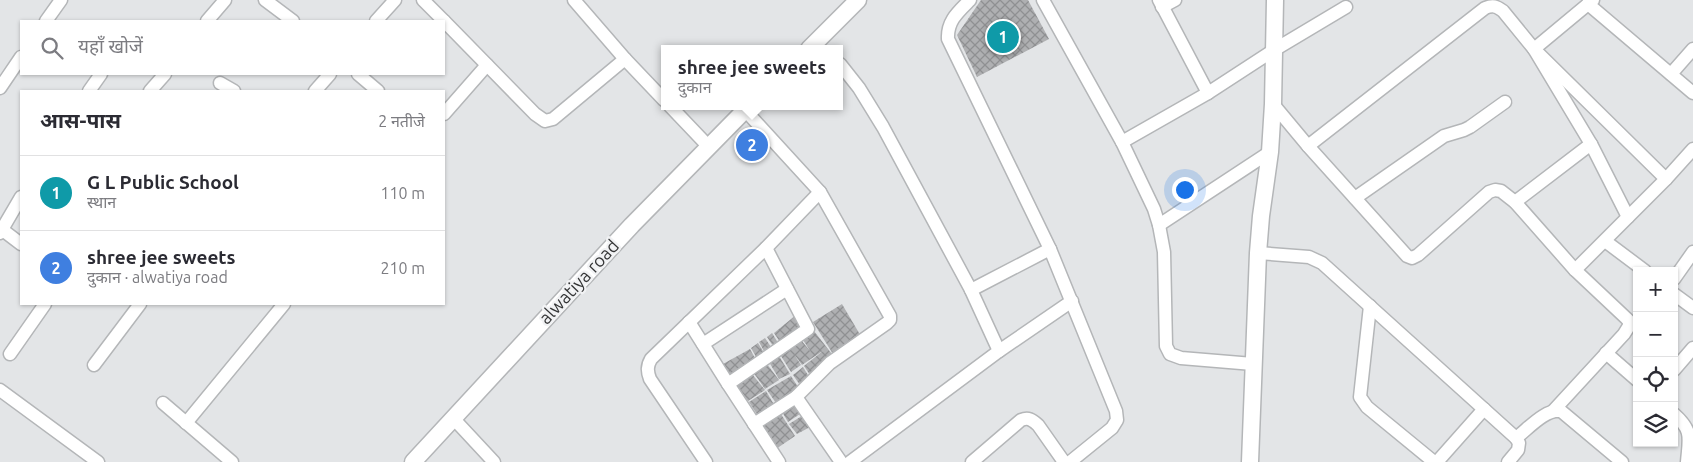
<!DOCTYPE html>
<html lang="hi">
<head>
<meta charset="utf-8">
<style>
  body { margin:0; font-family:Ubuntu,"Noto Sans Devanagari",sans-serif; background:#f7f7f7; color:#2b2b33 }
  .controls { position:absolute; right:15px; bottom:15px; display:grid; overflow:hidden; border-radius:0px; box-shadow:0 1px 4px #0004 }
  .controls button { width:45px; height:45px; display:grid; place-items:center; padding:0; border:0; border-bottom:1px solid #e1e1e2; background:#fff; color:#2b2b33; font:25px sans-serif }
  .you { position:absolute; left:1184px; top:189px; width:18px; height:18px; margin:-12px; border:4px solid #fff; border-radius:50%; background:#1a73e8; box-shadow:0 0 0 8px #1a73e833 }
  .badge { display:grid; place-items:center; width:32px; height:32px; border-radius:50%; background:#7c3aed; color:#fff; font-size:16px; font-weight:700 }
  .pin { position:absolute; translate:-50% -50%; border:2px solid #fff; box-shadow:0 1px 5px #0006 }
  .popup { position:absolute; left:661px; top:45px; width:182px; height:65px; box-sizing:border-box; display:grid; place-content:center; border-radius:0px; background:#fff; filter:drop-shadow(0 1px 4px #0005); font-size:16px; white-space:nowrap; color:#7c7c81 }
  .popup b { font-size:19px; color:#2b2b33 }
  .popup::after { content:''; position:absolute; left:50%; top:100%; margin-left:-10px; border:10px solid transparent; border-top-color:#fff }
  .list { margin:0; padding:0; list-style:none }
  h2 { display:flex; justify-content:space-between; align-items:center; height:65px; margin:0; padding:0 20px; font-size:21px }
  h2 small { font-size:16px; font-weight:400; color:#7c7c81 }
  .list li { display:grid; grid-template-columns:32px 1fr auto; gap:15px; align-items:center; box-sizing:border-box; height:75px; padding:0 20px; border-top:1px solid #e1e1e2 }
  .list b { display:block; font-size:19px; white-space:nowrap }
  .list p { margin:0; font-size:16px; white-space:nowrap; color:#7c7c81 }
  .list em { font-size:16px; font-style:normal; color:#7c7c81 }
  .icon { flex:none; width:28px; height:28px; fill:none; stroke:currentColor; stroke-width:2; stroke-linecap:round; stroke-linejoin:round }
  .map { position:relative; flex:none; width:1693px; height:462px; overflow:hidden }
  .search { position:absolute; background:#fff; box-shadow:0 1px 4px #0004; left:20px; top:20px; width:425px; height:55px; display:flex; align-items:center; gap:12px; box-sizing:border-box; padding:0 18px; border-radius:0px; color:#7c7c81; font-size:19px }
  .panel { position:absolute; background:#fff; box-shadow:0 1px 4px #0004; left:20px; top:90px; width:425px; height:215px; border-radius:0px }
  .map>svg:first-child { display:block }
  .building { fill:url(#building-cross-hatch) }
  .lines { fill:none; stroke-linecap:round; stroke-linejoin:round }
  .minor-casing { stroke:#b4b6b8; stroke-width:15 }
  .tertiary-casing { stroke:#b4b6b8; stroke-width:19 }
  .minor { stroke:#fff; stroke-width:12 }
  .tertiary { stroke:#fff; stroke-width:16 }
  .labels { text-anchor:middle; stroke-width:4.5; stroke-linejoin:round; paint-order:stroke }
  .street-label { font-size:18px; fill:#343536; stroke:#f1f2f4 }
</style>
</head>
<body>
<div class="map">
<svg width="1693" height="462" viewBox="0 0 1693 462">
  <defs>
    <pattern id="building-cross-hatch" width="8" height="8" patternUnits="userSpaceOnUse" patternTransform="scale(1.25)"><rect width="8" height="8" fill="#afb0b2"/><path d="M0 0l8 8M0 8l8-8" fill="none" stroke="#8f9092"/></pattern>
  </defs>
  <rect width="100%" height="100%" fill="#e3e5e7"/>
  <g class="building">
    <polygon points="981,0 1028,0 1049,39 977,77 957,35"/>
    <polygon points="842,304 862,338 833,354 813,322"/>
    <polygon points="796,315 805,329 782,345 774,333"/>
    <polygon points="814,331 835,358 812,378 804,366 824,350 802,365 794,354 801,365 791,372 781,356 801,340 811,352 803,340"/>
    <polygon points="772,333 780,346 775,349 767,337"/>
    <polygon points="765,338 773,350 766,355 759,342"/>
    <polygon points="758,343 766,356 758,360 751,348"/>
    <polygon points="750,349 757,362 732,379 723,364"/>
    <polygon points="779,356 790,374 779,379 769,362"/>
    <polygon points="767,364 779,380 765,389 753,372"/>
    <polygon points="803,367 811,380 802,388 793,375"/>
    <polygon points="752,374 765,390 748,401 736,384"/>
    <polygon points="791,376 800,390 778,406 767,390"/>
    <polygon points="766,391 776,408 760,419 749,402"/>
    <polygon points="795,400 803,412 788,422 781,410"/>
    <polygon points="779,411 795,436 776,449 759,424"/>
    <polygon points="805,414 812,426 797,434 789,424"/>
  </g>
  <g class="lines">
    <g class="minor-casing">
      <g id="minor">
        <polyline points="265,0 293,21"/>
        <polyline points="423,0 444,21"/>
        <polyline points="574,0 625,59"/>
        <path d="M 970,0 C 958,12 947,21 948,39 L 1050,249 L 1116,411 L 1117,420 L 1112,428 L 1070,462"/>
        <polyline points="1043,0 1122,142 1154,209 1159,225 1164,252 1166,346 1170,354 1181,358 1253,364"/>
        <polyline points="1159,0 1208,93"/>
        <polyline points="1593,0 1534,49 1591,144 1628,217"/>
        <polyline points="1588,4 1693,93"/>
        <polyline points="1162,7 1175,0"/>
        <polyline points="46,21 61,0"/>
        <polyline points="207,21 225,0"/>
        <polyline points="376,21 395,0"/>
        <polyline points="444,21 535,114 545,121 553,119 625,59 664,100"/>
        <polyline points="840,64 859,88 883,127 971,290 999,351 850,462"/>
        <polyline points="358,74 378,91"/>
        <polyline points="1671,74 1693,49"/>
        <polyline points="220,83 234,91"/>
        <polyline points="0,88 21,57"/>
        <polyline points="89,91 101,74"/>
        <polyline points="150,91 165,74"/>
        <polyline points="315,91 330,74"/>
        <polyline points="1273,104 1308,146 1407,256 1412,258 1418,255 1489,192 1495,190 1501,191 1515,202 1575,270 1626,318 1629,321 1629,326 1624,334 1554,410"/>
        <polyline points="670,106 709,147"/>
        <polyline points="745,110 820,192 890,316 890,320 887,323 830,363 796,397 754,424"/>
        <polyline points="444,114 487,65"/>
        <polyline points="1122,142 1208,93 1274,50 1346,7"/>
        <path d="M 1308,146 L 1485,8 C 1493,5 1496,6 1503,11 L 1534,49 L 1666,179 L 1693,149"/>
        <polyline points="1355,198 1444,136 1464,130 1470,127 1505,102"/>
        <polyline points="1515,202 1591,144"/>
        <polyline points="1159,225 1270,152"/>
        <polyline points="0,228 21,244"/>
        <polyline points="0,233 21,197"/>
        <polyline points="1605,241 1645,271"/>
        <polyline points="766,248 808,329 728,384 779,462"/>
        <polyline points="1258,253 1309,257 1322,263 1516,438 1519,443 1518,450 1508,462"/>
        <polyline points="1575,270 1666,179"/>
        <polyline points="1674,279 1693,252"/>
        <polyline points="971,290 1050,249"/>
        <polyline points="1674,294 1693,308"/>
        <polyline points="1370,306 1360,397 1367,407 1434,462"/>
        <polyline points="689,322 728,384"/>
        <polyline points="703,344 787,289"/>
        <polyline points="999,351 1072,301"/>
        <polyline points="1606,353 1637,380"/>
        <polyline points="10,354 45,304"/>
        <polyline points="94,365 140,304"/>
        <polyline points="1674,370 1693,348"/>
        <polyline points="0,390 98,462"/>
        <polyline points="796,397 841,462"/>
        <polyline points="163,403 232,462"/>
        <path d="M 1674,414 C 1693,431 1689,437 1687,462"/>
        <polyline points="453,418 494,462"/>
        <polyline points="186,423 284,304"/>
        <path d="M 1516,438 C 1529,428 1545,409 1561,411 L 1622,462"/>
        <path d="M 706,462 L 650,379 C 647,371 647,366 651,359 L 766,248 L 820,192"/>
        <path d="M 972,462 L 1021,420 C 1029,417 1032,420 1038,425 L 1064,462"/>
        <polyline points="1437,462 1484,409"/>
      </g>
    </g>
    <g class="tertiary-casing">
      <g id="tertiary">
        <polyline points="809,49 858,0"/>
        <polyline points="413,462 632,225 749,106"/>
        <polyline points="1250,462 1258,253 1261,216 1270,152 1273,104 1275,0"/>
      </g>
    </g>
    <use href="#minor" class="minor"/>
    <use href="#tertiary" class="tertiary"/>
  </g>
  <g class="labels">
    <g class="street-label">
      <text transform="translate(579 282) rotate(-47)" y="6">alwatiya road</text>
    </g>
  </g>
</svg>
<div class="controls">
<button>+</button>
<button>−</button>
<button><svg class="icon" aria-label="locate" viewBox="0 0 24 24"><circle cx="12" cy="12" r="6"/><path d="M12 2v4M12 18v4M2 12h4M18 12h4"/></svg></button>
<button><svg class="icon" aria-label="layers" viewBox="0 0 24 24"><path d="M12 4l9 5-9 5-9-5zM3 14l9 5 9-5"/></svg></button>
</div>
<div class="you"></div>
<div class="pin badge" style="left:1003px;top:37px;background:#0f9aa8">1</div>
<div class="pin badge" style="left:752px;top:145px;background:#3f7fe0">2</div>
<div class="popup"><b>shree jee sweets</b>दुकान</div>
<div class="search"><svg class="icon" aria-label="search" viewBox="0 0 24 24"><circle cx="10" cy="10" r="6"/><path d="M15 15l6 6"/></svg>यहाँ खोजें</div>
<section class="panel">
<h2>आस-पास<small>2 नतीजे</small></h2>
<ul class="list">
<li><span class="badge" style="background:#0f9aa8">1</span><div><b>G L Public School</b><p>स्थान</p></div><em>110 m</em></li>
<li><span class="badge" style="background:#3f7fe0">2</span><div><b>shree jee sweets</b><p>दुकान · alwatiya road</p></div><em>210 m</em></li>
</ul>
</section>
</div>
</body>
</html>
